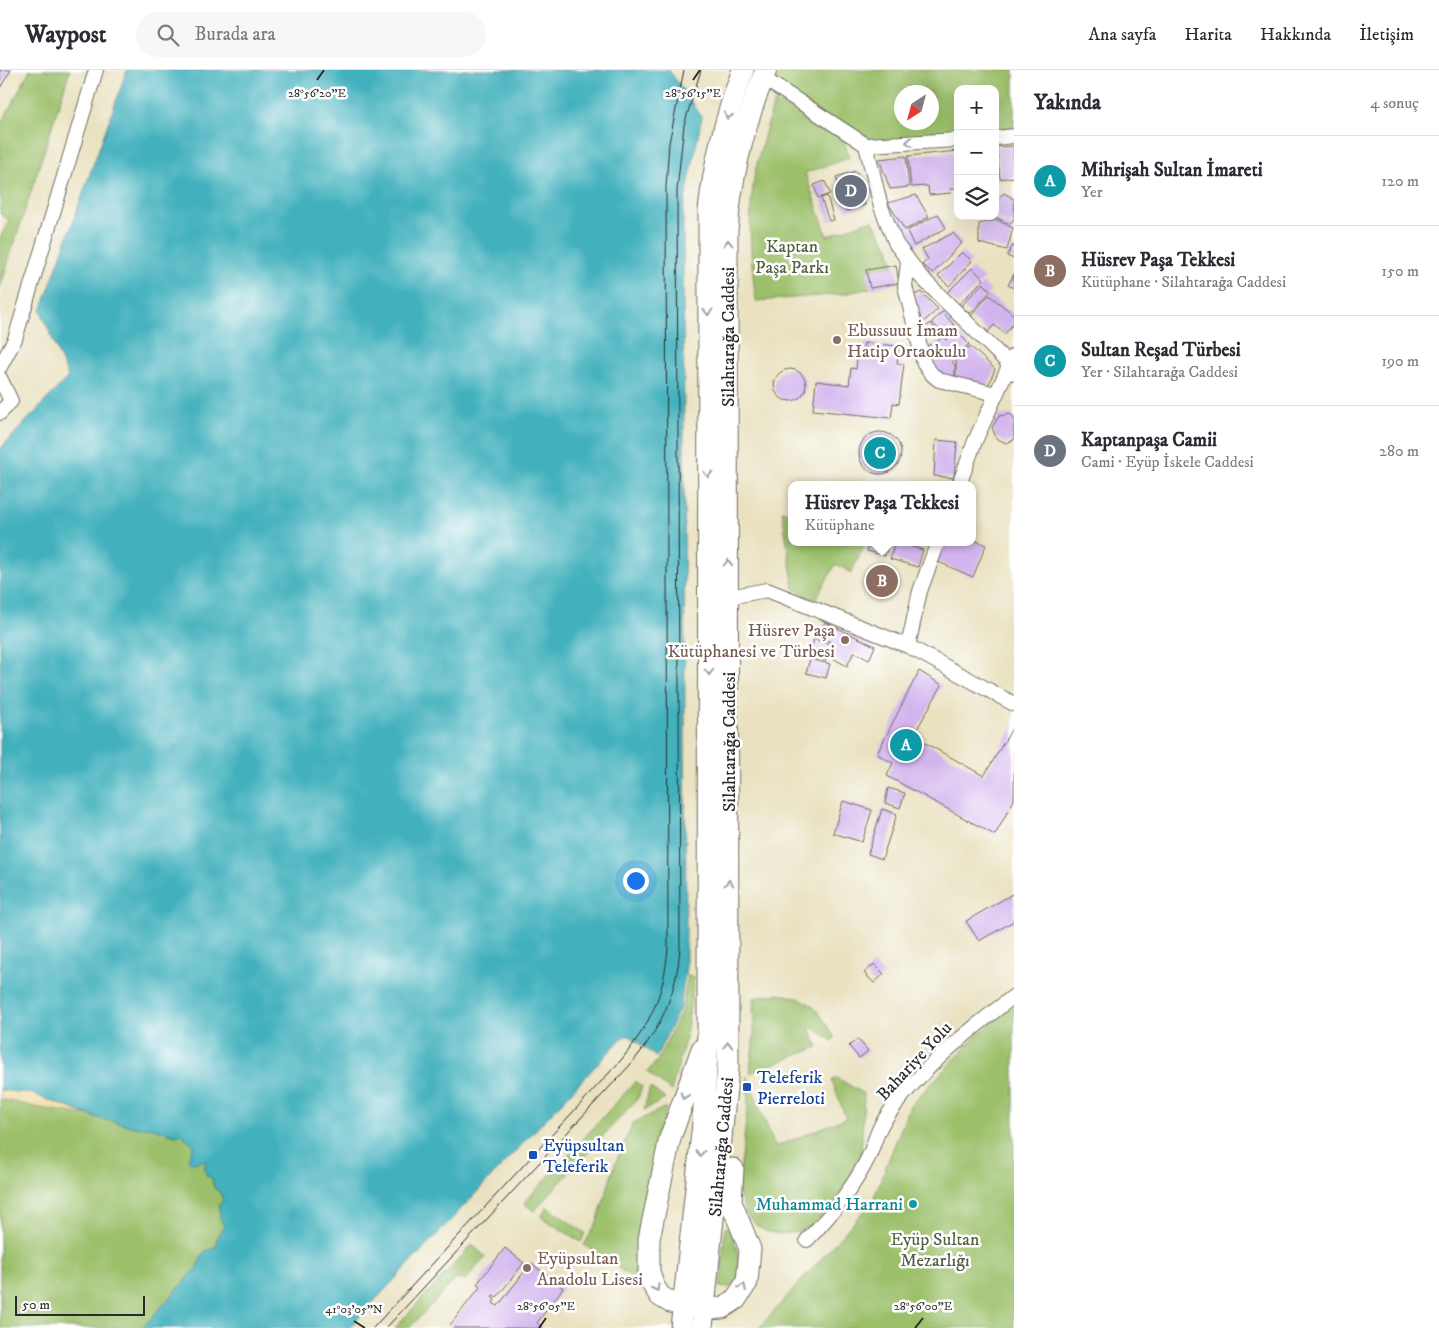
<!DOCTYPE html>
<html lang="tr">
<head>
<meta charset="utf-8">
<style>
  body { margin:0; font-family:"IM FELL DW Pica",serif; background:#f7f7f7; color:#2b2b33 }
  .controls { position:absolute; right:15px; top:15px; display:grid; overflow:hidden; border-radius:10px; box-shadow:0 5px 20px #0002 }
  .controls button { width:45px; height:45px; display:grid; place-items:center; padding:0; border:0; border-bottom:1px solid #e1e1e2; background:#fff; color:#2b2b33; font:25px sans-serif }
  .compass { position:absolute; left:894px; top:15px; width:45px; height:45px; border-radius:50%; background:#fff; box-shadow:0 5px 20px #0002; rotate:216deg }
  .scale { position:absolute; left:15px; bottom:12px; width:130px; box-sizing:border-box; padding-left:5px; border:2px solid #2b2b2b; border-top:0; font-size:14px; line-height:18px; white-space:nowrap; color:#2b2b2b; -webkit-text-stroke:4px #fff; paint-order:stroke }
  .you { position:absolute; left:635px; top:810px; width:18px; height:18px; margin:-12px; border:4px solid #fff; border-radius:50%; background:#1a73e8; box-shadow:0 0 0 8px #1a73e833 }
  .badge { display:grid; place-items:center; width:32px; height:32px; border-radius:50%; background:#1f6fb2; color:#fff; font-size:16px; font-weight:700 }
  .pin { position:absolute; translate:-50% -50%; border:2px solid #fff; box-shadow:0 1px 5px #0006 }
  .popup { position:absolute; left:788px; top:411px; width:188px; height:65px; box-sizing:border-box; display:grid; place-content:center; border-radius:10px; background:#fff; filter:drop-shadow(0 1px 4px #0005); font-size:16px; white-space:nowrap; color:#7c7c81 }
  .popup b { font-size:19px; color:#2b2b33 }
  .popup::after { content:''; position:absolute; left:50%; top:100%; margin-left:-10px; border:10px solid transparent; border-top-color:#fff }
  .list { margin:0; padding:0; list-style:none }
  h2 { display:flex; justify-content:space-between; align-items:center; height:65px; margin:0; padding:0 20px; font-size:21px }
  h2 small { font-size:16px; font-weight:400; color:#7c7c81 }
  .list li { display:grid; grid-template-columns:32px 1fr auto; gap:15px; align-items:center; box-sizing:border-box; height:90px; padding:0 20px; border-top:1px solid #e1e1e2 }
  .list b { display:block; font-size:19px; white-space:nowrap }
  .list p { margin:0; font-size:16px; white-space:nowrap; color:#7c7c81 }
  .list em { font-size:16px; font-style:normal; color:#7c7c81 }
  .icon { flex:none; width:28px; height:28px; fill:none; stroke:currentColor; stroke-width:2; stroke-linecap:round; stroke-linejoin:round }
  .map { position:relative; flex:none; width:1014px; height:1258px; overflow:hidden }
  header { display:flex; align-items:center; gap:30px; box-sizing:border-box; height:70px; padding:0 25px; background:#fff; border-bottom:1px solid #e1e1e2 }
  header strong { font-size:24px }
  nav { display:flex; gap:28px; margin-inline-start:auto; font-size:18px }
  .search { width:350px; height:45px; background:#f7f7f7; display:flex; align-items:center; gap:12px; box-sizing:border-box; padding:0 18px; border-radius:28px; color:#7c7c81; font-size:19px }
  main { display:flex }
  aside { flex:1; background:#fff }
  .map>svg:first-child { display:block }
  .green { fill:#9cc06b; stroke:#64764b; fill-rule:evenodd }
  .sand { fill:#eeda9e; stroke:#8c8264 }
  .water { fill:#42b1bd; stroke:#366e74 }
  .building { fill:#d1b3ed }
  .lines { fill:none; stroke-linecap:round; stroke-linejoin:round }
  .street-casing { stroke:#6e6b5f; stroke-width:16 }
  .primary-casing { stroke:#6e6b5f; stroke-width:23 }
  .street { stroke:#fff; stroke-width:14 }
  .primary { stroke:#fff; stroke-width:21 }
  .tram { stroke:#2b2b2b; stroke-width:1 }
  .oneway { stroke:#a0a0a0 }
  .ticks { fill:none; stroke:#2b2b2b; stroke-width:2 }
  .education-dot { fill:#8d6e63; stroke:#fff; stroke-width:2 }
  .transit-dot { fill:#1a4fb4; stroke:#fff; stroke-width:2 }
  .culture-dot { fill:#0f9aa8; stroke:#fff; stroke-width:2 }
  .labels { text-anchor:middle; stroke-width:5; stroke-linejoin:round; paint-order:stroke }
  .park-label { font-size:18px; fill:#535f41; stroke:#fff }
  .education-label { font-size:18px; fill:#785e54; stroke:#fff; text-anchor:start }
  .street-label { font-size:18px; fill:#2b2b2b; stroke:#fff }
  .transit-label { font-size:18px; fill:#164399; stroke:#fff; text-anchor:start }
  .culture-label { font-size:18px; fill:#0d838f; stroke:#fff; text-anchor:end }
  .ticks-label { font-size:12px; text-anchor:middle; fill:#2b2b2b; stroke:#fff; stroke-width:5; stroke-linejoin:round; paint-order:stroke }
</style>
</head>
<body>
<header>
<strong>Waypost</strong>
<div class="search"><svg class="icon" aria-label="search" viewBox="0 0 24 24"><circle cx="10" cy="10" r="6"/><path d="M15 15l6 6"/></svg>Burada ara</div>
<nav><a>Ana sayfa</a><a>Harita</a><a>Hakkında</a><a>İletişim</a></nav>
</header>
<main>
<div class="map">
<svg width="1014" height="1258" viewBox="0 0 1014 1258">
  <rect width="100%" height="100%" fill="#fff"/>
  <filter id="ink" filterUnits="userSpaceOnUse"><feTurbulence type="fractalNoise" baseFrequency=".02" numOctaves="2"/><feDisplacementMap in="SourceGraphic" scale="10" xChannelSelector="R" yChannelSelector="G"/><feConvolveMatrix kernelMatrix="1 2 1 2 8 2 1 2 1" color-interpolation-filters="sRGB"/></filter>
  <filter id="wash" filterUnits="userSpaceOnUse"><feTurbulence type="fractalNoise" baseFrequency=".0096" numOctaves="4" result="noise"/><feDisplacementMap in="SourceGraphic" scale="20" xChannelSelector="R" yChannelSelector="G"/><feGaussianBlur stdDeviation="1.12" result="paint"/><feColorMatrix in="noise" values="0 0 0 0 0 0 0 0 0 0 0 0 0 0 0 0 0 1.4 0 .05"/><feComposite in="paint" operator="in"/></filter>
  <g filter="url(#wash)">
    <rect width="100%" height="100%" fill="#e9e1bf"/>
    <g class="green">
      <polygon points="30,0 70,0 0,218 0,168 9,150 0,144 0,56"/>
      <path d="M 782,0 L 1014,0 L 1014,61 L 995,63 L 995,19 L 958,19 L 958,67 L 863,78 L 775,11 ZM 902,22 L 932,22 L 932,52 L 902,52 Z"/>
      <path d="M 774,32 L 807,47 L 844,70 L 849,88 L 805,103 L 827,166 L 872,150 L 889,178 L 898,212 L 843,224 L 756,231 C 750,187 747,142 756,98 C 761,76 768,54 774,32 Z"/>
      <polygon points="782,440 792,444 792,472 866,472 851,503 836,494 815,530 794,519"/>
      <polygon points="688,905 694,907 686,967 671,1021 647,1002 657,991 682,940"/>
      <path d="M 777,924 C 814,928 816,939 835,968 L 832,971 L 813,957 L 810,959 L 818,977 L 750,1003 L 754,963 L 753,928 Z"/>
      <polygon points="1014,936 1014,1258 759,1258 872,1132 910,1036 977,965"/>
      <polygon points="747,1006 775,1077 846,1048 832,1011 835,1008 839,1009 864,1024 861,1088 847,1112 828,1140 813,1154 799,1162 779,1164 765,1161 756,1155 746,1144 738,1121 748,1034"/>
      <polygon points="636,1011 642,1017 638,1028 534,1141 524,1133"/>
      <polygon points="650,1017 665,1029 644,1040"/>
      <polygon points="0,1029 40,1038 88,1045 139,1058 150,1057 175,1065 181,1064 194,1075 192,1083 197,1091 207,1090 214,1118 219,1121 223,1130 219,1135 220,1149 224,1155 217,1169 216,1177 204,1182 196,1199 142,1258 0,1258"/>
      <polygon points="666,1037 643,1137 636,1201 635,1206 630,1206 584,1175 597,1152 615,1094 633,1053"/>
      <polygon points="547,1137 585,1163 581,1172 541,1147"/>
      <path d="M 727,1157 C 739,1170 749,1224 720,1217 L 725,1158 Z"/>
      <polygon points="472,1175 486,1187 466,1209 455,1210 409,1258 395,1258"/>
    </g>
    <polygon class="sand" points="0,1020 33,1024 88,1045 40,1038 0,1029"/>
    <polygon class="water" points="127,0 669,0 702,47 683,141 686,897 680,938 656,987 630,966 624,966 349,1258 142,1258 196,1199 204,1182 216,1177 217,1169 224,1155 220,1149 219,1135 223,1130 219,1121 214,1118 212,1108 207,1106 204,1099 206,1091 191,1093 188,1089 194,1075 181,1064 175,1065 150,1057 139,1058 98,1048 33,1024 0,1020 0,379 68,307 41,241"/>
    <g id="blocks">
      <g class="building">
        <polygon points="0,0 11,0 0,18"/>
        <polygon points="1014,76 1014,107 1000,109 997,77"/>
        <polygon points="958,81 958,118 950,119 951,123 929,125 928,116 911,117 908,86"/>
        <polygon points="906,86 909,117 890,119 879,89"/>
        <polygon points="995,96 998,109 995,109"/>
        <polygon points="856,101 865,135 846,141 836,107"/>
        <polygon points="825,111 830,124 818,128 814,115"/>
        <polygon points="1004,123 1014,129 1014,149 1010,154 995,147 995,131"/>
        <polygon points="916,125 929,147 905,160 888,133"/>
        <polygon points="827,126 834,150 829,151 821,128"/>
        <polygon points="938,144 946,158 914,176 907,161"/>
        <polygon points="997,150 1013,158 1007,180 979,173 979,154"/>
        <polygon points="953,163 962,173 933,203 922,195 928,189 922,179"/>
        <polygon points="1013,175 1014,176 1014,189 1007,186"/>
        <polygon points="962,182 972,191 949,216 938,206"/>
        <polygon points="896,195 899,213 870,218 866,200"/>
        <polygon points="972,198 984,209 958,235 946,224"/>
        <polygon points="1014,204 1014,218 1008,215"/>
        <polygon points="983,213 991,221 970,244 961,236"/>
        <polygon points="921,222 938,239 918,257 910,227"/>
        <polygon points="989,225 1014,245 1014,252 1005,264 994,255 988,262 970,247"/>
        <polygon points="942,242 956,257 946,267 932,252"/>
        <polygon points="931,253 937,261 922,272 918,262"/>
        <polygon points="956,261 969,274 952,292 955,295 955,308 932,303 926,278 931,274 949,290 934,275 942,267 946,270"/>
        <polygon points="864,273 899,276 897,293 904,294 899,334 893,333 891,348 813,340 816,311 849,315 851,298 856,299 857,289 863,289"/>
        <polygon points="970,276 995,299 988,316 956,309 956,289"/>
        <circle cx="790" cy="315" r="16"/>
        <polygon points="1010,344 1014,347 1014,370 1006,373 996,368 992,357 999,346"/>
        <circle cx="880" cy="383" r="21"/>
        <polygon points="936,370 957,372 954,408 934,406"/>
        <polygon points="972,469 986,475 973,507 934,490 942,472 972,472"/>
        <polygon points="869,472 889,472 885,486 867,481"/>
        <polygon points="895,472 923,480 918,497 890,489"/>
        <polygon points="825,552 875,576 869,590 854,582 847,596 829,586 835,574 818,566"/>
        <polygon points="814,569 831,574 826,591 809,586"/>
        <polygon points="810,589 830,594 826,608 806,603"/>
        <polygon points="919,601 942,615 913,666 984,706 1014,655 1014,730 995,765 887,706 893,693 877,684"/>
        <polygon points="888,718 905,723 900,738 885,733"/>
        <polygon points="843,731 872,740 862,772 833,763"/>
        <polygon points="882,739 897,744 882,789 868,784"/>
        <polygon points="1014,823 1014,851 979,871 966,851"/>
        <polygon points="874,894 884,904 874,913 864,903"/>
        <polygon points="858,969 868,981 859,988 849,976"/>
        <polygon points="505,1178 524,1193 497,1227 493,1225 492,1227 495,1230 493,1233 498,1236 531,1193 563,1218 537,1253 543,1258 453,1258 450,1255 481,1216 477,1214"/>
      </g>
    </g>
  </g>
  <g filter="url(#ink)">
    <use href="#blocks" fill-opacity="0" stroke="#6e6b5f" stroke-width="1"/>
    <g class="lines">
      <g class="street-casing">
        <g id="street">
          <polyline points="763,8 866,75 958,70"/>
          <polyline points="995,68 1014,66"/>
          <polyline points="866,75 881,137 896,174 921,207 1009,294 1014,303"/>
          <path d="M 908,193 L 905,216 L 924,294 C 929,301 932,306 939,310 L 996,324"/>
          <polyline points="0,297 15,269 96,0"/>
          <polyline points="0,308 11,331 0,343"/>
          <polyline points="959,415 975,371 1014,285"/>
          <polyline points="729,527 767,520 908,576 1014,634"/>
          <polyline points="908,576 920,521 938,472"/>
          <path d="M 807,1170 C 831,1145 853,1119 868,1088 C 874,1076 876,1063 883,1052 C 916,1002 967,962 1014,926"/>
        </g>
      </g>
      <g class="primary-casing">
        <g id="primary">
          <polyline points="702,979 670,1068 649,1169 649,1201 653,1215 660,1226 670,1232 705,1239 722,1238 736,1229 747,1212 750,1179 731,1132 733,1099"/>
          <path d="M 681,1258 L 703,1053 L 708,965 L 709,141 C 714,92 726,46 743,0"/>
          <path d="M 702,1258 L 728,998 L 727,161 C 731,106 745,51 766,0"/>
        </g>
      </g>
      <use href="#street" class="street"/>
      <use href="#primary" class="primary"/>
      <g class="tram">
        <path d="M 373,1258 L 622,989 C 651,952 664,925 668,878 L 666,117 L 669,73 L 684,0"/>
        <path d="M 386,1258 L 630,995 C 660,960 677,924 680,877 L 677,120 L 684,55 L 701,0"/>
      </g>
    </g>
    <defs><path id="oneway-chevron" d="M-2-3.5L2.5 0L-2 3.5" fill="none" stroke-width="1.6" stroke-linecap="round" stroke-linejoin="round" transform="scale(1.25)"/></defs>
    <g class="oneway">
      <use href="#oneway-chevron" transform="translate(728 46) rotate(107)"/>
      <use href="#oneway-chevron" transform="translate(909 72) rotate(177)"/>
      <use href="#oneway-chevron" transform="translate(728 173) rotate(-91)"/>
      <use href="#oneway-chevron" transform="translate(708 242) rotate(90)"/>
      <use href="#oneway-chevron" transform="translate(708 404) rotate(89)"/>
      <use href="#oneway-chevron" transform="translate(728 493) rotate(-90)"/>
      <use href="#oneway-chevron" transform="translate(709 602) rotate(90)"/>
      <use href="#oneway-chevron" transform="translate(729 813) rotate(-90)"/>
      <use href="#oneway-chevron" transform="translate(728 975) rotate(-89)"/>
      <use href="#oneway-chevron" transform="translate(684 1026) rotate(110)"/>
      <use href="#oneway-chevron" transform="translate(700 1083) rotate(95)"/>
      <use href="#oneway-chevron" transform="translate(743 1217) rotate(-64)"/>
      <use href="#oneway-chevron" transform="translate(656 1218) rotate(63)"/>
    </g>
  </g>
  <path class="ticks" d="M 317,10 L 324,0M 693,10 L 700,0M 354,1251 L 365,1258M 539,1258 L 546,1248M 915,1258 L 923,1248"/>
  <g class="education-dot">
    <circle cx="837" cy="270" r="5"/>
    <circle cx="845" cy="570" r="5"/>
    <circle cx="527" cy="1198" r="5"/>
  </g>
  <g class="transit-dot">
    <rect x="742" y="1012" width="10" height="10" rx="2.5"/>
    <rect x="528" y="1080" width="10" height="10" rx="2.5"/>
  </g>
  <circle class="culture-dot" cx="913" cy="1134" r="5"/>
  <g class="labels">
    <g class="park-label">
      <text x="792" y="182">Kaptan<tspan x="792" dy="21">Paşa Parkı</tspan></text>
      <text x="935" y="1175">Eyüp Sultan<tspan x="935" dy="21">Mezarlığı</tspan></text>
    </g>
    <g class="education-label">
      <text x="847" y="266">Ebussuut İmam<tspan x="847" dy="21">Hatip Ortaokulu</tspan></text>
      <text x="835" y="566" text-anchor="end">Hüsrev Paşa<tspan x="835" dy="21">Kütüphanesi ve Türbesi</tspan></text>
      <text x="537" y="1194">Eyüpsultan<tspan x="537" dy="21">Anadolu Lisesi</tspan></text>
    </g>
    <g class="street-label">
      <text transform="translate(728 267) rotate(-90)" y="6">Silahtarağa Caddesi</text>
      <text transform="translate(729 672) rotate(-90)" y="6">Silahtarağa Caddesi</text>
      <text transform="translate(914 991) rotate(-47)" y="6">Bahariye Yolu</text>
      <text transform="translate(721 1077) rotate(-85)" y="6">Silahtarağa Caddesi</text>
    </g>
    <g class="transit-label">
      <text x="757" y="1013">Teleferik<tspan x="757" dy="21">Pierreloti</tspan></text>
      <text x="543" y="1081">Eyüpsultan<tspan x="543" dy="21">Teleferik</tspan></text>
    </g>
    <g class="culture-label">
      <text x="903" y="1140">Muhammad Harrani</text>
    </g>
  </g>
  <g class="ticks-label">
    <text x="317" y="27">28°56'20"E</text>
    <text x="693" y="27">28°56'15"E</text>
    <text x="546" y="1240">28°56'05"E</text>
    <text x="923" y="1240">28°56'00"E</text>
    <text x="354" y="1243">41°03'05"N</text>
  </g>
</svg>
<div class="controls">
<button>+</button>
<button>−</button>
<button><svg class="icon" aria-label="layers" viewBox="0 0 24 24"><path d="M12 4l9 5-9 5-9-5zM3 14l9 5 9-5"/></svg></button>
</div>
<svg class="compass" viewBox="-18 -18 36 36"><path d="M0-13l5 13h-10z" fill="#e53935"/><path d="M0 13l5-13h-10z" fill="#7c7c81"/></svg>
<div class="scale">50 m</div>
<div class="you"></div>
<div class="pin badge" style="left:906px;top:675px;background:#0f9aa8">A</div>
<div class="pin badge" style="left:882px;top:511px;background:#8d6e63">B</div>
<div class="popup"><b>Hüsrev Paşa Tekkesi</b>Kütüphane</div>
<div class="pin badge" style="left:880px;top:383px;background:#0f9aa8">C</div>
<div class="pin badge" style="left:851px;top:121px;background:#6b7280">D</div>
</div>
<aside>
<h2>Yakında<small>4 sonuç</small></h2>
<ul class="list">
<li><span class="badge" style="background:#0f9aa8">A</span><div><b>Mihrişah Sultan İmareti</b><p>Yer</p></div><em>120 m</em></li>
<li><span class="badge" style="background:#8d6e63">B</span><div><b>Hüsrev Paşa Tekkesi</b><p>Kütüphane · Silahtarağa Caddesi</p></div><em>150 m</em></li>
<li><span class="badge" style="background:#0f9aa8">C</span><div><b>Sultan Reşad Türbesi</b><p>Yer · Silahtarağa Caddesi</p></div><em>190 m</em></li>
<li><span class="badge" style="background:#6b7280">D</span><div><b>Kaptanpaşa Camii</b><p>Cami · Eyüp İskele Caddesi</p></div><em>280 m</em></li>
</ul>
</aside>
</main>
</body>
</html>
